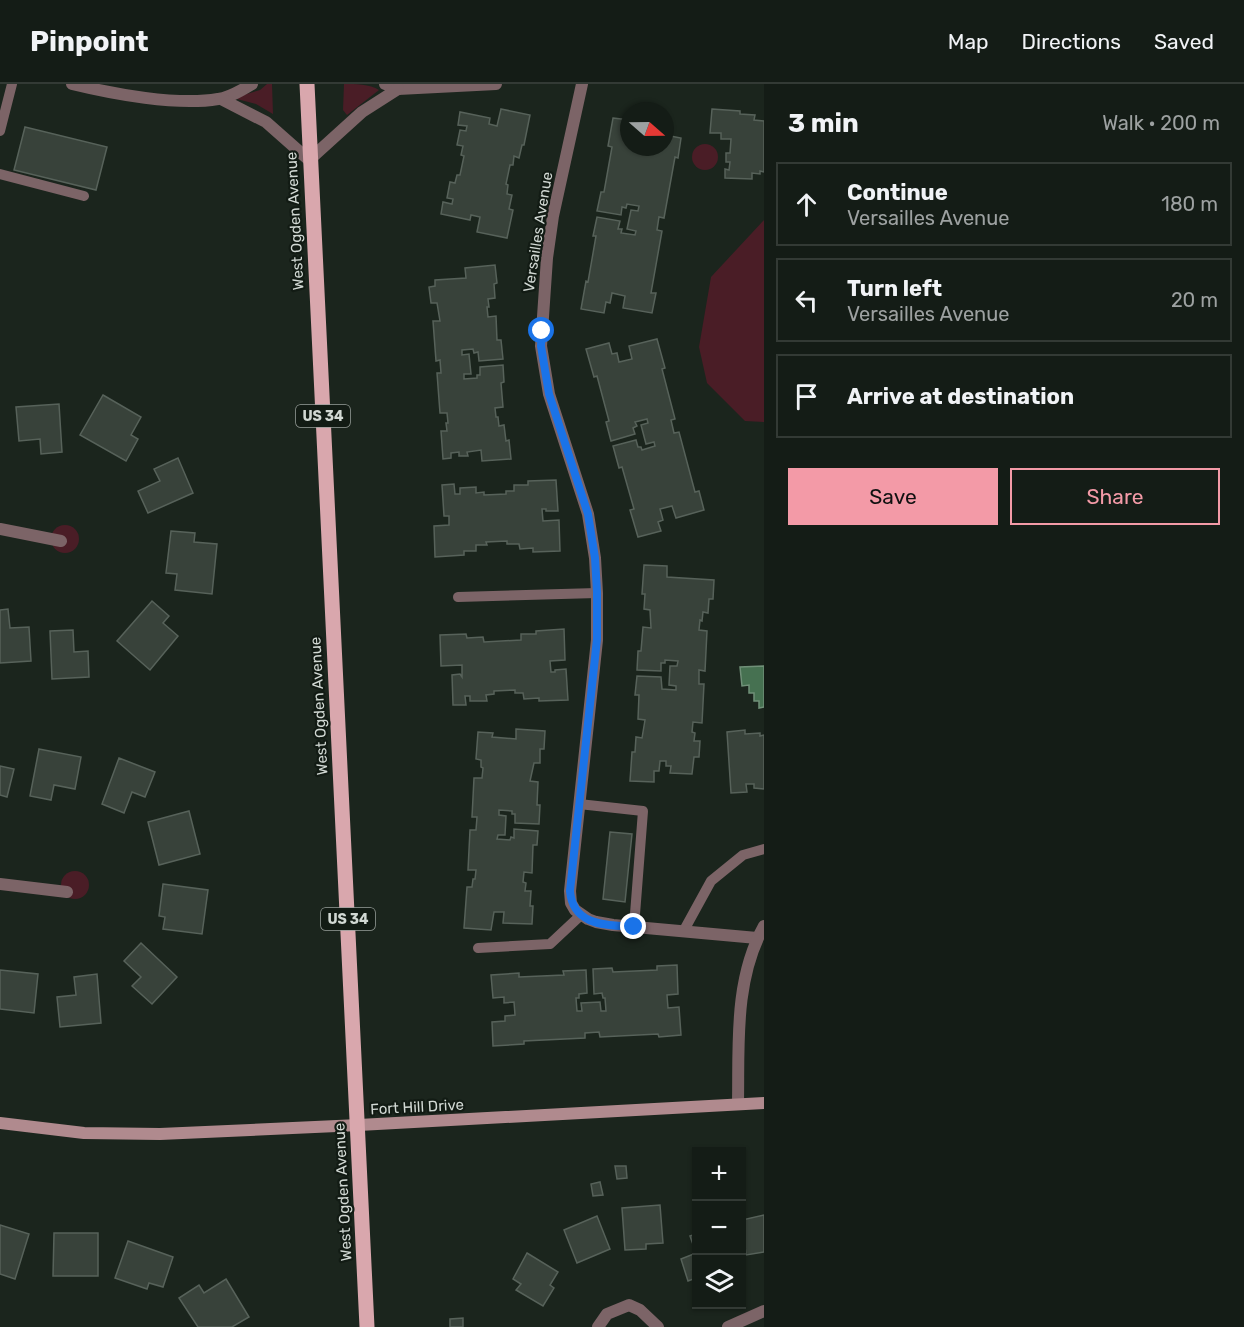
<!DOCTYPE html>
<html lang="en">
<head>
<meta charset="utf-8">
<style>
  body { margin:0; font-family:Rubik,sans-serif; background:#1d251f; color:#f1f3f6 }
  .controls { position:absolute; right:18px; bottom:18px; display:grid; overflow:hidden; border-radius:0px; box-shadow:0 2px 4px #0004 }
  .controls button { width:54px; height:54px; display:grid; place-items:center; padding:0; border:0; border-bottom:2px solid #333a35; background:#141c16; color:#f1f3f6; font:30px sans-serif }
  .compass { position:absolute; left:620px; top:18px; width:54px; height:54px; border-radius:50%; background:#141c16; box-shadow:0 2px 4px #0004; rotate:110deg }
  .stop { position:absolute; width:18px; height:18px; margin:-14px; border:4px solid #1a73e8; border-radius:50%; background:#fff }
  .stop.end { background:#1a73e8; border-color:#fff; box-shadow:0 2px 6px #0008 }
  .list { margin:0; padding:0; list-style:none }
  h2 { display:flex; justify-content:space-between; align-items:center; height:78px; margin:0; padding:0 24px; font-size:26px }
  h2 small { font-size:20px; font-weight:400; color:#9da1a1 }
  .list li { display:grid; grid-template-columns:39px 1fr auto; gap:18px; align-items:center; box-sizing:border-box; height:84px; margin:0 12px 12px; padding:0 12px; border:2px solid #333a35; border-radius:0px }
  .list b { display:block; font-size:22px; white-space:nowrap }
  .list p { margin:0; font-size:20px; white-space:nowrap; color:#9da1a1 }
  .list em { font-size:20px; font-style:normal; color:#9da1a1 }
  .actions { display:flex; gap:12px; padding:18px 24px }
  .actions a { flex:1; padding:14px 0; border:2px solid #f39aa7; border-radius:0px; text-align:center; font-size:21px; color:#f39aa7 }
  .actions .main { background:#f39aa7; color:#111 }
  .icon { flex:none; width:33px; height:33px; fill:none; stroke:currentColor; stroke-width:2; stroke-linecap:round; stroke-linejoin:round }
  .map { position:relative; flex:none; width:764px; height:1243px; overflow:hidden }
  header { display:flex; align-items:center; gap:36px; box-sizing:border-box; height:84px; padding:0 30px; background:#141c16; border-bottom:2px solid #333a35 }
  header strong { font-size:28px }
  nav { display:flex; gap:33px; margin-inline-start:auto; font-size:21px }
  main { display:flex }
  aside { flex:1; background:#141c16 }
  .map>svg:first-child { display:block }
  .green { fill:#4a1d26 }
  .water { fill:#467151; stroke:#709078; stroke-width:1.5 }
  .building { fill:#38423a; stroke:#57625a; stroke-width:1.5 }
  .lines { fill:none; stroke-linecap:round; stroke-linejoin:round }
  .lane { stroke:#7c6467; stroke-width:10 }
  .street { stroke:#7c6467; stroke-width:12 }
  .secondary { stroke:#b08a8e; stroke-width:12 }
  .primary { stroke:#d9a7ad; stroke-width:15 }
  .route { stroke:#1a73e8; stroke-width:8 }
  .labels { text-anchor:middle; stroke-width:4.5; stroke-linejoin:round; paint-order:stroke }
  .shield { fill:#121b14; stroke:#989f9a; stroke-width:1.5 }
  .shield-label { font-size:14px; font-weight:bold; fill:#d1d8d3 }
  .street-label { font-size:15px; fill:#d1d8d3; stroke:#121b14 }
</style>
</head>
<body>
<header>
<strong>Pinpoint</strong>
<nav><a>Map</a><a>Directions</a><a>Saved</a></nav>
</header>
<main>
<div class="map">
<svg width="764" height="1243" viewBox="0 0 764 1243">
  <rect width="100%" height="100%" fill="#1b251d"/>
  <g class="green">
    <polygon points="267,0 272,0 273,30 256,20 233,14 260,6"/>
    <path d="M 344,0 C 355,0 370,0 379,6 L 347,31 L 343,26 Z"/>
    <circle cx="705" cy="73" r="13"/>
    <polygon points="764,136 764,338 745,337 707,299 699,263 711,193"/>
    <circle cx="65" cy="455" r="14"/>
    <circle cx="75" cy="801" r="14"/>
  </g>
  <polygon class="water" points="764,582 764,623 759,624 759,617 754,617 754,609 749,609 749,601 742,602 740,583"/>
  <g class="building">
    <polygon points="501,25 530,31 524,61 522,61 519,74 514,72 513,81 510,81 506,100 508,101 507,110 512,111 509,125 513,126 507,154 477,148 480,133 471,131 470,136 441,130 443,118 452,120 453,115 447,114 450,98 455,99 457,91 460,91 464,72 461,71 463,62 457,61 460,46 466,47 467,42 458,41 460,28 490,34 489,40 497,42"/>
    <polygon points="712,25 740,27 740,30 755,31 754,36 764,37 764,88 760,87 760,90 752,89 752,95 725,94 725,85 729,86 730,78 726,78 726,69 730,69 731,55 721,55 721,49 710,49"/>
    <polygon points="613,34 629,36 629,63 665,63 665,51 681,54 678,74 675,73 664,134 659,133 657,146 662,147 651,209 656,209 652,229 623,224 625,212 612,209 610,219 606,218 604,229 581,225 586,197 588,198 596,152 593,152 597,133 620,137 618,145 622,145 621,149 635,151 636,147 627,145 631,126 638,127 639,122 627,120 626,124 622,123 621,131 597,127 601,108 604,108 612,63 608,62"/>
    <polygon points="25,43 107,63 96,106 14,86"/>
    <polygon points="495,181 497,199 494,200 495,214 488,215 489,223 487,223 488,233 496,232 497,256 501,256 503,275 479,277 478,268 474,269 473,265 462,266 462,271 469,270 471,290 464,290 464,295 477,294 477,291 480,291 480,283 503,281 504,298 501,299 503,323 495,324 496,333 498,333 499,342 504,341 506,357 509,356 511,375 482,377 481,366 467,368 468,372 459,372 459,368 451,369 451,374 443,375 441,347 447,347 446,339 448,339 447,329 440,329 437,289 441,289 440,276 436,277 433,237 440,237 437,219 431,219 429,203 435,202 435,196 466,194 465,184"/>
    <polygon points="657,255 665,284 662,285 675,335 671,336 674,349 679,348 695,408 699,407 704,426 676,434 672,422 660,425 663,436 658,438 661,447 638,453 630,426 634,425 622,383 619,384 613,362 636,356 638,363 641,363 642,366 655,362 654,358 646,360 641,341 648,339 647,335 635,338 637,342 633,344 635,350 611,357 606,338 609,337 597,292 594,293 586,265 609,259 612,270 617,269 619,278 632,275 629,262"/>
    <polygon points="103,311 141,333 131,351 138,355 126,377 80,351"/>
    <polygon points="59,320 62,368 41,370 40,355 19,357 16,323"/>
    <polygon points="178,374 193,409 148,429 138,407 160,397 154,385"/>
    <polygon points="556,396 558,427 546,427 546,425 542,425 543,437 559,436 560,467 533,468 533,464 520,465 519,460 507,460 507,457 486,458 487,461 476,461 476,467 464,467 464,471 435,473 434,442 449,441 449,432 444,432 442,401 454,400 455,410 460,410 460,404 476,403 476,409 484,408 484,411 506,410 506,407 514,407 514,401 528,401 528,397"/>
    <polygon points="171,447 195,449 194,458 217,460 212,510 175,506 177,490 166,489"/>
    <polygon points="644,481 667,482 667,493 714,496 713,515 709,515 708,529 703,528 702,537 700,536 699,546 707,547 705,587 699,586 699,600 704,600 702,639 693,638 692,648 695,649 694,657 700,657 699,673 694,673 692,690 670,689 671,682 666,682 666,677 660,677 659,687 654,687 654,698 630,697 632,668 635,668 636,653 642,654 645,636 638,635 639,611 635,611 637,592 661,593 662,605 676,606 676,602 669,601 670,582 677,582 678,577 665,576 665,579 661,579 661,587 637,586 638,567 641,567 643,543 651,544 650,526 644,525 645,510 642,510"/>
    <polygon points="152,517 169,532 163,539 178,552 150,586 117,557"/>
    <polygon points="8,525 10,544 29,543 31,577 0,579 0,526"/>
    <polygon points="564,545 565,576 550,577 551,588 555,588 555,586 566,585 568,616 539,617 539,614 524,615 523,609 515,609 515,606 494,607 494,610 486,611 487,617 470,617 470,612 465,612 466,621 453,621 452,591 460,590 462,593 462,581 441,582 440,551 466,550 467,554 483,553 484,558 521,556 521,550 536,550 536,547"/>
    <polygon points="73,546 74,568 88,567 89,593 52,595 50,547"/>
    <polygon points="516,645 545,647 544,665 540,665 540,679 534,679 530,697 538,698 537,721 540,721 539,740 515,739 515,730 512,730 512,727 499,726 499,731 506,732 505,751 498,751 497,755 510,756 511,753 514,754 514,745 538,747 537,761 533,761 532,789 524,788 523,798 526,799 525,807 531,807 530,822 533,822 532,840 503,839 504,828 494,828 491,846 464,844 467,803 472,803 473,795 475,795 476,786 468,786 470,746 476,746 477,733 472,733 474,694 482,694 483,684 481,683 481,676 476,675 478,648 493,649 492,653 516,655"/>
    <polygon points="745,646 745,650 760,649 760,652 764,651 764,705 754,704 754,700 746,700 747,708 731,709 727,648"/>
    <polygon points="39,665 81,673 75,705 54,701 51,716 30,712"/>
    <polygon points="119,674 155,688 145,713 132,708 124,729 102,720"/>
    <polygon points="0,682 14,685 7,713 0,711"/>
    <polygon points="189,727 200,770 159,781 148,738"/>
    <polygon points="610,748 632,750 625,818 603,815"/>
    <polygon points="163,800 208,806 202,850 163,845 165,833 159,832"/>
    <polygon points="141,859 177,893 152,920 132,902 141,893 124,877"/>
    <polygon points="677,881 678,910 667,911 668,924 679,923 681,951 659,953 658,950 600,953 599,948 585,949 585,954 524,957 524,960 493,962 492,938 505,937 505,932 515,931 514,918 504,919 504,913 493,914 491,891 519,889 519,893 564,891 563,887 586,886 587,909 579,910 579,914 576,914 577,927 582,927 581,919 600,918 601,927 606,927 605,914 603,914 602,909 594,910 593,885 612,884 613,888 657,886 657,882"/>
    <polygon points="0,886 38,890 34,929 0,925"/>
    <polygon points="97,890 101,939 60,943 57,913 76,911 74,893"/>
    <polygon points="615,1082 626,1082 627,1094 617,1095"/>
    <polygon points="600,1098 603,1111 593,1112 591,1100"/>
    <polygon points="660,1121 663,1159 646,1160 646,1165 625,1166 622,1124"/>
    <polygon points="764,1131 764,1168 746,1171 742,1136"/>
    <polygon points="597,1132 610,1165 577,1179 564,1146"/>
    <polygon points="0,1141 29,1150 15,1195 0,1190"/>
    <polygon points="54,1149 98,1149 98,1192 53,1192"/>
    <polygon points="696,1150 696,1169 690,1152"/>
    <polygon points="128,1157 173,1173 163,1203 149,1199 147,1205 115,1194"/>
    <polygon points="527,1169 558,1188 550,1201 554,1204 543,1222 516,1206 521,1200 513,1195"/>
    <polygon points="696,1169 696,1194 688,1197 681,1175"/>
    <polygon points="226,1195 249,1233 232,1243 198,1243 179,1214 199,1201 204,1209"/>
    <polygon points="463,1234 463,1243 450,1243 450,1235"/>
  </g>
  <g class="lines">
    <g class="lane">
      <polyline points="0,47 12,0"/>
      <polyline points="0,90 84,112"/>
      <polyline points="458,513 597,509"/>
      <polyline points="579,720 643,727 634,843"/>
      <polyline points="683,848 711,797 743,771 764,765"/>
      <polyline points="478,864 550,860 581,831"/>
    </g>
    <g class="street">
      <path d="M 72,0 C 113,10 177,22 218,15 C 229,14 242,6 252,0"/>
      <polyline points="385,0 398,5 496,0"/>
      <polyline points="582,0 553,132 547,174 541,262 549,310 588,430 595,474 597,509 597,556 570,807 571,819 575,826 588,835 596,838 613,841 757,854"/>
      <polyline points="221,15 266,38 309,76 362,28 398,5"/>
      <polyline points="0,445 61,457"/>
      <polyline points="0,800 67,808"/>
      <path d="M 738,1019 C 739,960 734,896 764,842"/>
      <polyline points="598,1243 607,1230 629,1221 640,1226 658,1243"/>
      <polyline points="728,1243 764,1227"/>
    </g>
    <polyline class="secondary" points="0,1039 84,1049 160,1050 359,1041 764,1019"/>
    <polyline class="primary" points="307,0 367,1243"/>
  </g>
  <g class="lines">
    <path class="route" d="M 542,247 L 541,262 L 549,310 L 588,430 L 595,474 L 597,508 L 597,555 L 570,807 C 573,842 606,841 634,843"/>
  </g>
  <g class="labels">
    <g class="shield">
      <rect x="296" y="321" width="54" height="22" rx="4.5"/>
      <rect x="321" y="824" width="54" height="22" rx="4.5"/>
    </g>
    <g class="shield-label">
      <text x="323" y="337">US 34</text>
      <text x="348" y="840">US 34</text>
    </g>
    <g class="street-label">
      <text transform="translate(295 137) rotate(-93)" y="5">West Ogden Avenue</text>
      <text transform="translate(538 148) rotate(-81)" y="5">Versailles Avenue</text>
      <text transform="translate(319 622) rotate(-93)" y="5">West Ogden Avenue</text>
      <text transform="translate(417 1023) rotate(-3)" y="5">Fort Hill Drive</text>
      <text transform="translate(343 1108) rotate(-93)" y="5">West Ogden Avenue</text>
    </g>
  </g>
</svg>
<div class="controls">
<button>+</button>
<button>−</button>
<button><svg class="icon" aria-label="layers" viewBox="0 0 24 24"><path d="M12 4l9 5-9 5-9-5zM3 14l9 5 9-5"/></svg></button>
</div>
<svg class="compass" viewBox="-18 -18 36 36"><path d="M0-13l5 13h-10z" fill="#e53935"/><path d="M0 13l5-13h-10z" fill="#9da1a1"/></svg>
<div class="stop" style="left:542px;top:247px"></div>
<div class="stop end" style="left:634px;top:843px"></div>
</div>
<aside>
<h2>3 min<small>Walk · 200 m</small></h2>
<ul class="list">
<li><svg class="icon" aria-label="ahead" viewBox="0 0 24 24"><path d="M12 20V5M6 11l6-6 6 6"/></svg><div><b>Continue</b><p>Versailles Avenue</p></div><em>180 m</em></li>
<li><svg class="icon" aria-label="left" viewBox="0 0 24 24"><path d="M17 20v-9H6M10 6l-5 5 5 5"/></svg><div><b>Turn left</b><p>Versailles Avenue</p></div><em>20 m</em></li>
<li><svg class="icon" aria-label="arrive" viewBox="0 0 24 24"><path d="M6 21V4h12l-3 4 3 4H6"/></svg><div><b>Arrive at destination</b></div></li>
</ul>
<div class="actions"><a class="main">Save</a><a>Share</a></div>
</aside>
</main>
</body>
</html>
